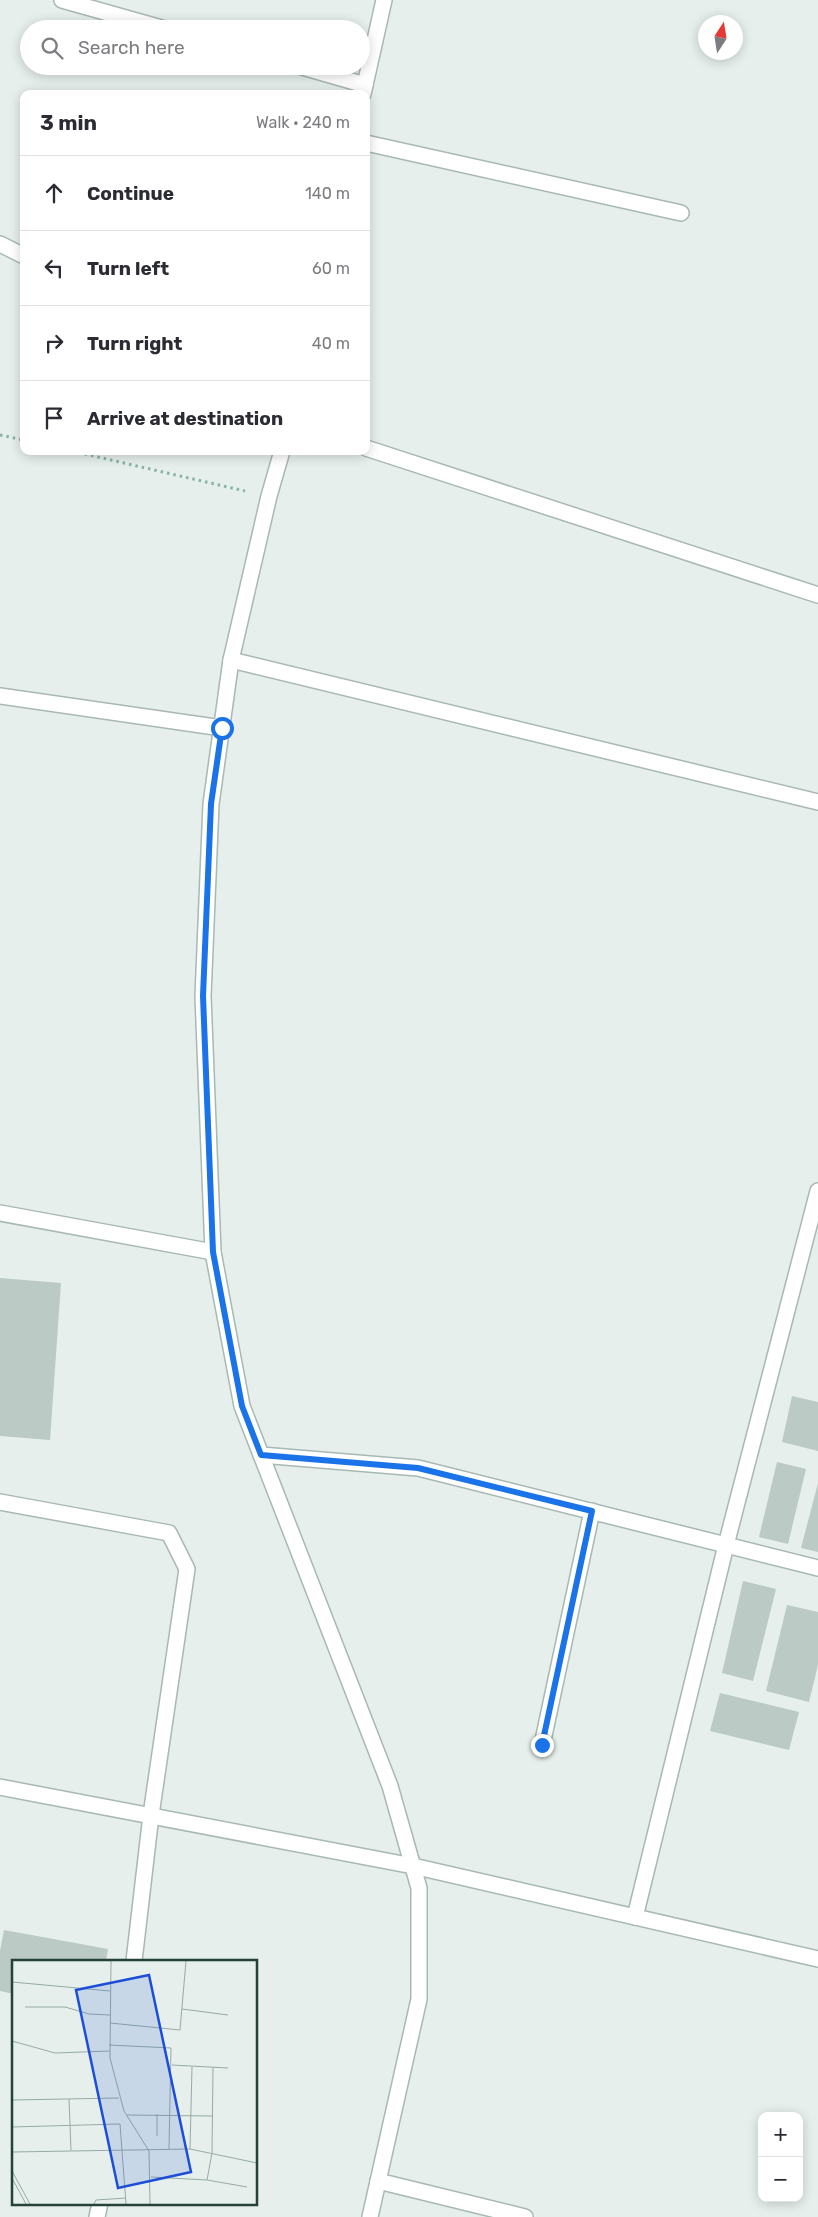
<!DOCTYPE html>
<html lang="en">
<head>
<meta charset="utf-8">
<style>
  body { margin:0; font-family:Rubik,sans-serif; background:#f2f2f3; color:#2b2b33 }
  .controls { position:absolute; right:15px; bottom:15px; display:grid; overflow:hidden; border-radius:10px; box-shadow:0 2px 12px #0003 }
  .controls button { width:45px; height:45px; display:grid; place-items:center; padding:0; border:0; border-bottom:1px solid #e1e1e2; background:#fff; color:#2b2b33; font:25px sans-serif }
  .compass { position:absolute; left:698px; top:15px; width:45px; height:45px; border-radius:50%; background:#fff; box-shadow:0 2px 12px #0003; rotate:12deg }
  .stop { position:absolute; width:15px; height:15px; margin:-11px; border:4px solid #1a73e8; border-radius:50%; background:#fff }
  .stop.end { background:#1a73e8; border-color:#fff; box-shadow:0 1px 5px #0008 }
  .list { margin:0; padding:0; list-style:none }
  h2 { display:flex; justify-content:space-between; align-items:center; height:65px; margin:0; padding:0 20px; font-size:21px }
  h2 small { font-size:16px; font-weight:400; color:#7c7c81 }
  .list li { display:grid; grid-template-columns:32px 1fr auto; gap:15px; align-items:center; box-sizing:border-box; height:75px; padding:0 20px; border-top:1px solid #e1e1e2 }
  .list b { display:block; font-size:19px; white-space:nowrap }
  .list em { font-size:16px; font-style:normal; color:#7c7c81 }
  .icon { flex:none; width:28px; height:28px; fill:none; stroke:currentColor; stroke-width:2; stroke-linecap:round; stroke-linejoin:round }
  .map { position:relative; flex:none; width:818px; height:2217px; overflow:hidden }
  .search { position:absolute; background:#fff; box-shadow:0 2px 12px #0003; left:20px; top:20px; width:350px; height:55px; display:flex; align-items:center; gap:12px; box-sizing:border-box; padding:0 18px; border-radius:28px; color:#7c7c81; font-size:19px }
  .panel { position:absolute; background:#fff; box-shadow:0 2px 12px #0003; left:20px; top:90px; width:350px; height:365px; border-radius:10px }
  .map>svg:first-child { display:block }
  .building { fill:#bbcac4 }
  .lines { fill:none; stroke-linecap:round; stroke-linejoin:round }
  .minor-casing { stroke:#a8b8b2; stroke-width:18 }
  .path { stroke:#86b3a5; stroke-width:3; stroke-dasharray:2.5 4; stroke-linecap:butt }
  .minor { stroke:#fff; stroke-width:15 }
  .route { stroke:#1a73e8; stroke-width:6 }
  .inset-road { fill:none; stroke:#98aaa4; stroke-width:1 }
  .view { fill:#1d4ed8; fill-opacity:0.15; stroke:#1d4ed8; stroke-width:2.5 }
  .inset-edge { fill:none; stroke:#24423a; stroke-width:2.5 }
</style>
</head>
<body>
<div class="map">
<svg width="818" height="2217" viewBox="0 0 818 2217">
  <rect width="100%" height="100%" fill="#e6efeb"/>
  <g class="building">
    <polygon points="0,1278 61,1283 50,1440 0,1436"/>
    <polygon points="792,1396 818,1402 818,1451 782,1442"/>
    <polygon points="777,1462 806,1469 788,1544 759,1537"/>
    <polygon points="818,1483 818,1552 801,1548"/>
    <polygon points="743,1581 776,1589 753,1681 722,1673"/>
    <polygon points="787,1605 818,1612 818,1665 809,1702 766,1691"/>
    <polygon points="720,1693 799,1712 789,1750 710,1731"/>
    <polygon points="4,1930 108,1949 106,1961 14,1961 14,1994 0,1991 0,1951"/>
  </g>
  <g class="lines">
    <g class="minor-casing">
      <g id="minor">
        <polyline points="62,0 165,29"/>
        <polyline points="299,66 365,85"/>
        <polyline points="363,94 384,0"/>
        <polyline points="366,143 681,213"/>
        <polyline points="0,244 24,256"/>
        <polyline points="366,448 818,595"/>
        <polyline points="282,451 269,496 231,660 211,804 203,996 213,1252 242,1406 390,1786 419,1888 419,1999 370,2217"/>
        <polyline points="231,660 818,802"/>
        <polyline points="0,696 222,728"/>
        <polyline points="0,1213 213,1252"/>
        <polyline points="261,1455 418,1468 818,1568"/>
        <polyline points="0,1502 169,1533 187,1569 151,1815 134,1961"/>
        <polyline points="542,1745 592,1511"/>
        <polyline points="0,1787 413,1866 818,1959"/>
        <polyline points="635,1917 726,1545 818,1191"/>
        <polyline points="378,2181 525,2217"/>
        <polyline points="97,2217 100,2203"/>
      </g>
    </g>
    <g class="path">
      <polyline points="0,435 24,440"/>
      <polyline points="72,451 245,491"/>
    </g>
    <use href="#minor" class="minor"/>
  </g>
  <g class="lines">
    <polyline class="route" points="222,728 211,804 203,996 213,1252 242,1406 261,1455 418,1468 592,1511 542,1745"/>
  </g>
  <g transform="translate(12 1960)">
    <rect width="245" height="245" fill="#e6efeb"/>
    <path class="inset-road" d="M 99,1 L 98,98 L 112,151 L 137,191 L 138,244M 0,22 L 98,31M 13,47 L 53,47 L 77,54 L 98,55M 170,49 L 216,55M 98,63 L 168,70 L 174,1M 0,81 L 43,93 L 98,91M 97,85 L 159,88 L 157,189M 160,105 L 216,108M 57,139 L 59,190M 0,140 L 107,138M 145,154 L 145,176M 115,155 L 200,156M 0,167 L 108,164 L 114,244M 178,189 L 180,107M 0,192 L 178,189 L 245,203M 0,211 L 18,244M 139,217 L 195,220 L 235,227M 0,218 L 14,244M 195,220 L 200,193 L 201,108M 82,244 L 84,240 L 114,238"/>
    <path class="view" d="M 137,15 L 179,212 L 106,228 L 64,30 Z"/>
    <rect width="245" height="245" class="inset-edge"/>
  </g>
</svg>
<div class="controls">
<button>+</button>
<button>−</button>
</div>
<svg class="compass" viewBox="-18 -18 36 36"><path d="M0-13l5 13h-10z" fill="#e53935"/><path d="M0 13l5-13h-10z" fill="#7c7c81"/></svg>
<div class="stop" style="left:222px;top:728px"></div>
<div class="stop end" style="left:542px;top:1745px"></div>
<div class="search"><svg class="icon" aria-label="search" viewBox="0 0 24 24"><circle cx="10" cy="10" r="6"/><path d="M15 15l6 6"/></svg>Search here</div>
<section class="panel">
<h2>3 min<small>Walk · 240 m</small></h2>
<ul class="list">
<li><svg class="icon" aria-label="ahead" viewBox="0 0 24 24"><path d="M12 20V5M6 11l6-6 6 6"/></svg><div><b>Continue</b></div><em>140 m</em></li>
<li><svg class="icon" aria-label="left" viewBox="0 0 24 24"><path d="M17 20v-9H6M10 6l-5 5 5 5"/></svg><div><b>Turn left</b></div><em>60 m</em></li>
<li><svg class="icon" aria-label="right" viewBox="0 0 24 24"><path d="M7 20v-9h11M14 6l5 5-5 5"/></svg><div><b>Turn right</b></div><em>40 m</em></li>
<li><svg class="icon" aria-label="arrive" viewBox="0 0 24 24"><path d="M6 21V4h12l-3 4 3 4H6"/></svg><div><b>Arrive at destination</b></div></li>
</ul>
</section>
</div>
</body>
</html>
